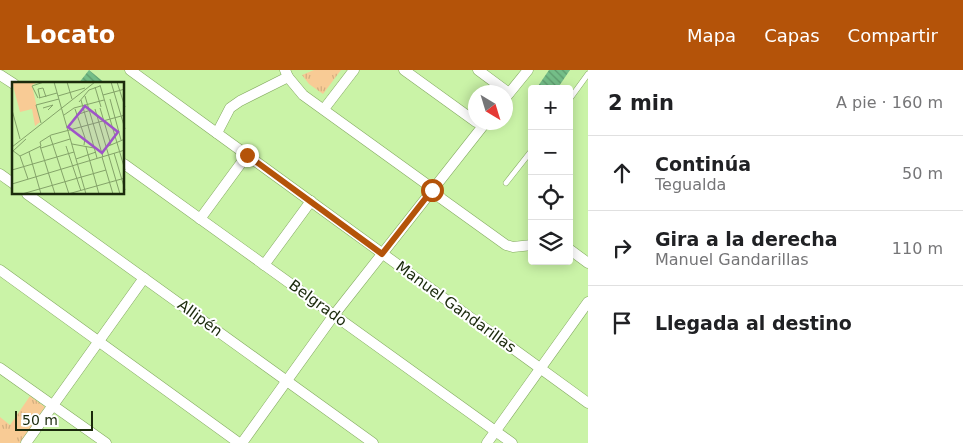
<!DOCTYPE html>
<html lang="es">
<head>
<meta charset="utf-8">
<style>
  body { margin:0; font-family:"DejaVu Sans",sans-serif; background:#f2f2f2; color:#202124 }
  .controls { position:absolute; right:15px; top:15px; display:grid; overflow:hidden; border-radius:5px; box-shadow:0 2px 12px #0003 }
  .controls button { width:45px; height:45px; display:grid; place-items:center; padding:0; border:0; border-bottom:1px solid #e0e0e0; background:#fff; color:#202124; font:25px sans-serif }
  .compass { position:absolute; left:468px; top:15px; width:45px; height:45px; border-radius:50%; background:#fff; box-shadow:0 2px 12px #0003; rotate:142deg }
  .scale { position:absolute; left:15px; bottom:12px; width:78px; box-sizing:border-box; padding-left:5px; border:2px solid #1b2a0c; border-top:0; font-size:14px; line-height:18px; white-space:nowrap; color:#1b2a0c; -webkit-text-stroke:4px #fff; paint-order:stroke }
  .stop { position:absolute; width:15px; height:15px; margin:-11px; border:4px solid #b45309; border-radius:50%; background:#fff }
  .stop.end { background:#b45309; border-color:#fff; box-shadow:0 1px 5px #0008 }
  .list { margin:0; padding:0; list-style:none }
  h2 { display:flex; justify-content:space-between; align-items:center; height:65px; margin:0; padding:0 20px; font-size:21px }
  h2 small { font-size:16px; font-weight:400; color:#757577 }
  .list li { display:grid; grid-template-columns:32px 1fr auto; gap:15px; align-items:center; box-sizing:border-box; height:75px; padding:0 20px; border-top:1px solid #e0e0e0 }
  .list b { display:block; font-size:19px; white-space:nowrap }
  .list p { margin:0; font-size:16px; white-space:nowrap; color:#757577 }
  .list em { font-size:16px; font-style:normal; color:#757577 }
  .icon { flex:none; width:28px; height:28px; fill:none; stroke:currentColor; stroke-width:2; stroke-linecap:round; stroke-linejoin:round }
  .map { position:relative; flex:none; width:588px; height:373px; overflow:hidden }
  header { display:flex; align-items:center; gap:30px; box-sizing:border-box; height:70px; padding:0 25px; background:#b45309; color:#fff }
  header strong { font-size:24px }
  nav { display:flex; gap:28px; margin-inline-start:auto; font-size:18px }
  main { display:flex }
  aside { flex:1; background:#fff }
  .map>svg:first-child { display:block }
  .grass { fill:url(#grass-tufts) }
  .building { fill:url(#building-back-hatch) }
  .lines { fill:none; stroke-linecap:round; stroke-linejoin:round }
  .service-casing { stroke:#84aa61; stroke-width:6 }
  .minor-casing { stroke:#84aa61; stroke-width:11 }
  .service { stroke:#fff; stroke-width:5 }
  .minor { stroke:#fff; stroke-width:10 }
  .route { stroke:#b45309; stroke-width:6 }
  .labels { text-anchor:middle; stroke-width:4; stroke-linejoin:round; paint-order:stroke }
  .street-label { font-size:15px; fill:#1b2a0c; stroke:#fff }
  .inset-road { fill:none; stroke:#84a369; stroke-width:1 }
  .view { fill:#9e54c8; fill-opacity:0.15; stroke:#9e54c8; stroke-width:2.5 }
  .inset-edge { fill:none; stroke:#1b2a0c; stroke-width:2.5 }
</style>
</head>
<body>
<header>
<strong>Locato</strong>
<nav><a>Mapa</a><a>Capas</a><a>Compartir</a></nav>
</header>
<main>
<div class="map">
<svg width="588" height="373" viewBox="0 0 588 373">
  <defs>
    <pattern id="grass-tufts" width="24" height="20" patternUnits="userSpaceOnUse" patternTransform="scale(1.25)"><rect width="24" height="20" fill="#f8cb95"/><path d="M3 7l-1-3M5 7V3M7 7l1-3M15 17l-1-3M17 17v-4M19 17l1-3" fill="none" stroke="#d4ae7f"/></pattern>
    <pattern id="building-back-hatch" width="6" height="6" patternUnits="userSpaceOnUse" patternTransform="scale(1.25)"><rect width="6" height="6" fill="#74be88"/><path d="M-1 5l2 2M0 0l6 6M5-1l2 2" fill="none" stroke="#5e9b6e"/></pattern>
  </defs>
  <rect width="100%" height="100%" fill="#caf3a7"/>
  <g class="grass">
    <polygon points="314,0 341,0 323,24 309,14 302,5"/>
    <polygon points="30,326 45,337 20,373 0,373 0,347 10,355"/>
  </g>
  <g class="building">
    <polygon points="89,0 106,14 78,14"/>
    <polygon points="549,0 570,0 557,19 536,19"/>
  </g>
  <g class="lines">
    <g class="service-casing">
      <g id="service">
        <polyline points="569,30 588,4"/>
        <polyline points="506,113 532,80"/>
      </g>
    </g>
    <g class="minor-casing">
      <g id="minor">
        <polyline points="130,0 588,333"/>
        <polyline points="285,0 288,7 303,25 425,113 442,129 506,175 513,177 532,175"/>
        <polyline points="404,0 476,52"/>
        <polyline points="478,0 509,23"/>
        <polyline points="0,5 14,14"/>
        <polyline points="506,27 528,0"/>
        <polyline points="324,39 354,0"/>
        <polyline points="217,63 230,38 240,31 288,7"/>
        <polyline points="124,94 512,373"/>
        <polyline points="0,104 14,114"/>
        <polyline points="27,124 373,373"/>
        <polyline points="200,149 247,85"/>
        <polyline points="569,179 588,193"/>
        <polyline points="264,195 311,131"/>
        <polyline points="0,200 239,373"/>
        <polyline points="0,298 106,373"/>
        <polyline points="26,373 144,208"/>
        <polyline points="242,373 334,245 486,52"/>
        <polyline points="487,373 588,232"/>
      </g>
    </g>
    <use href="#service" class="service"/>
    <use href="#minor" class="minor"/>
  </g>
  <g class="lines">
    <polyline class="route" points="247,85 382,184 432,120"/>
  </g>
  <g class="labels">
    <g class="street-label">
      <text transform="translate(318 233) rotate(36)" y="5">Belgrado</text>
      <text transform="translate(456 237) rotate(36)" y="5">Manuel Gandarillas</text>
      <text transform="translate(200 248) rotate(36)" y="5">Allipén</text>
    </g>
  </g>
  <g transform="translate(12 12)">
    <rect width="112" height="112" fill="#caf3a7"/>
    <path d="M 0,0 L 26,0 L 20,3 L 28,40 L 23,44 L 20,27 L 8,30 Z" fill="#f8cb95"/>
    <path class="inset-road" d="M 42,0 L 74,112M 55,0 L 60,17M 99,0 L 113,47M 105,0 L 113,25M 88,3 L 113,88M 83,5 L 89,25M 91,13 L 113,7M 46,14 L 73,6M 73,14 L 91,75M 26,16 L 20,4 L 32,0M 27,16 L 45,11M 28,16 L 26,7 L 31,6 L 34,15M 98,17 L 109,58M 69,18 L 85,76M 67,20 L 77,8 L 88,4M 31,26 L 41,23 L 36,28M 88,26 L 99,63M 63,27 L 73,56 L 72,63M 83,27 L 108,112M 0,28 L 8,57M 52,33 L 62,26 L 92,18M 64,33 L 79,28M 29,41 L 24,23 L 47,17M 38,54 L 57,112M 60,62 L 82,66M 28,64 L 43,112M 54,64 L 69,109M 0,65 L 83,0M 74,65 L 87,112M 94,65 L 113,57M 29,66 L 58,57M 0,68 L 8,74 L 16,97M 1,69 L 14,57M 17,70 L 29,112M 102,71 L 113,108M 8,74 L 29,64 L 28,60 L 39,53 L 113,33M 90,75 L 101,112M 64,77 L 84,70M 0,88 L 62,70M 0,102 L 113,68M 10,112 L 94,88M 56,112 L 113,96"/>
    <path class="view" d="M 73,24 L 106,50 L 90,71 L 56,45 Z"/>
    <rect width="112" height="112" class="inset-edge"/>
  </g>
</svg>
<div class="controls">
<button>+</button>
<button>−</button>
<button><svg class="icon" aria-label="locate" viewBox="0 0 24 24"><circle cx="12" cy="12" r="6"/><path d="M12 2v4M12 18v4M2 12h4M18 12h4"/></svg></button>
<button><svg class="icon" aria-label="layers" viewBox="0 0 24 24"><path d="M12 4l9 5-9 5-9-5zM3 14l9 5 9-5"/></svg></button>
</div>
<svg class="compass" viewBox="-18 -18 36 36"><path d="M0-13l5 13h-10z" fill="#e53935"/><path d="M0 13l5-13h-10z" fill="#757577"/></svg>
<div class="scale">50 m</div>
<div class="stop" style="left:432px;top:120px"></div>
<div class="stop end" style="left:247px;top:85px"></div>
</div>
<aside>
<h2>2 min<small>A pie · 160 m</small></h2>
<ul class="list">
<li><svg class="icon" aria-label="ahead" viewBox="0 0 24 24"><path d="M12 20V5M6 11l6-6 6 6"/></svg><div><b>Continúa</b><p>Tegualda</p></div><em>50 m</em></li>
<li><svg class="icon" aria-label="right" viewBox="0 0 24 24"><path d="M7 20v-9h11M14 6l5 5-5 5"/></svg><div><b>Gira a la derecha</b><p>Manuel Gandarillas</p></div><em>110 m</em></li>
<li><svg class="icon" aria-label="arrive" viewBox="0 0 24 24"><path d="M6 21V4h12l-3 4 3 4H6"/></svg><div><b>Llegada al destino</b></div></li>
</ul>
</aside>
</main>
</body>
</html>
